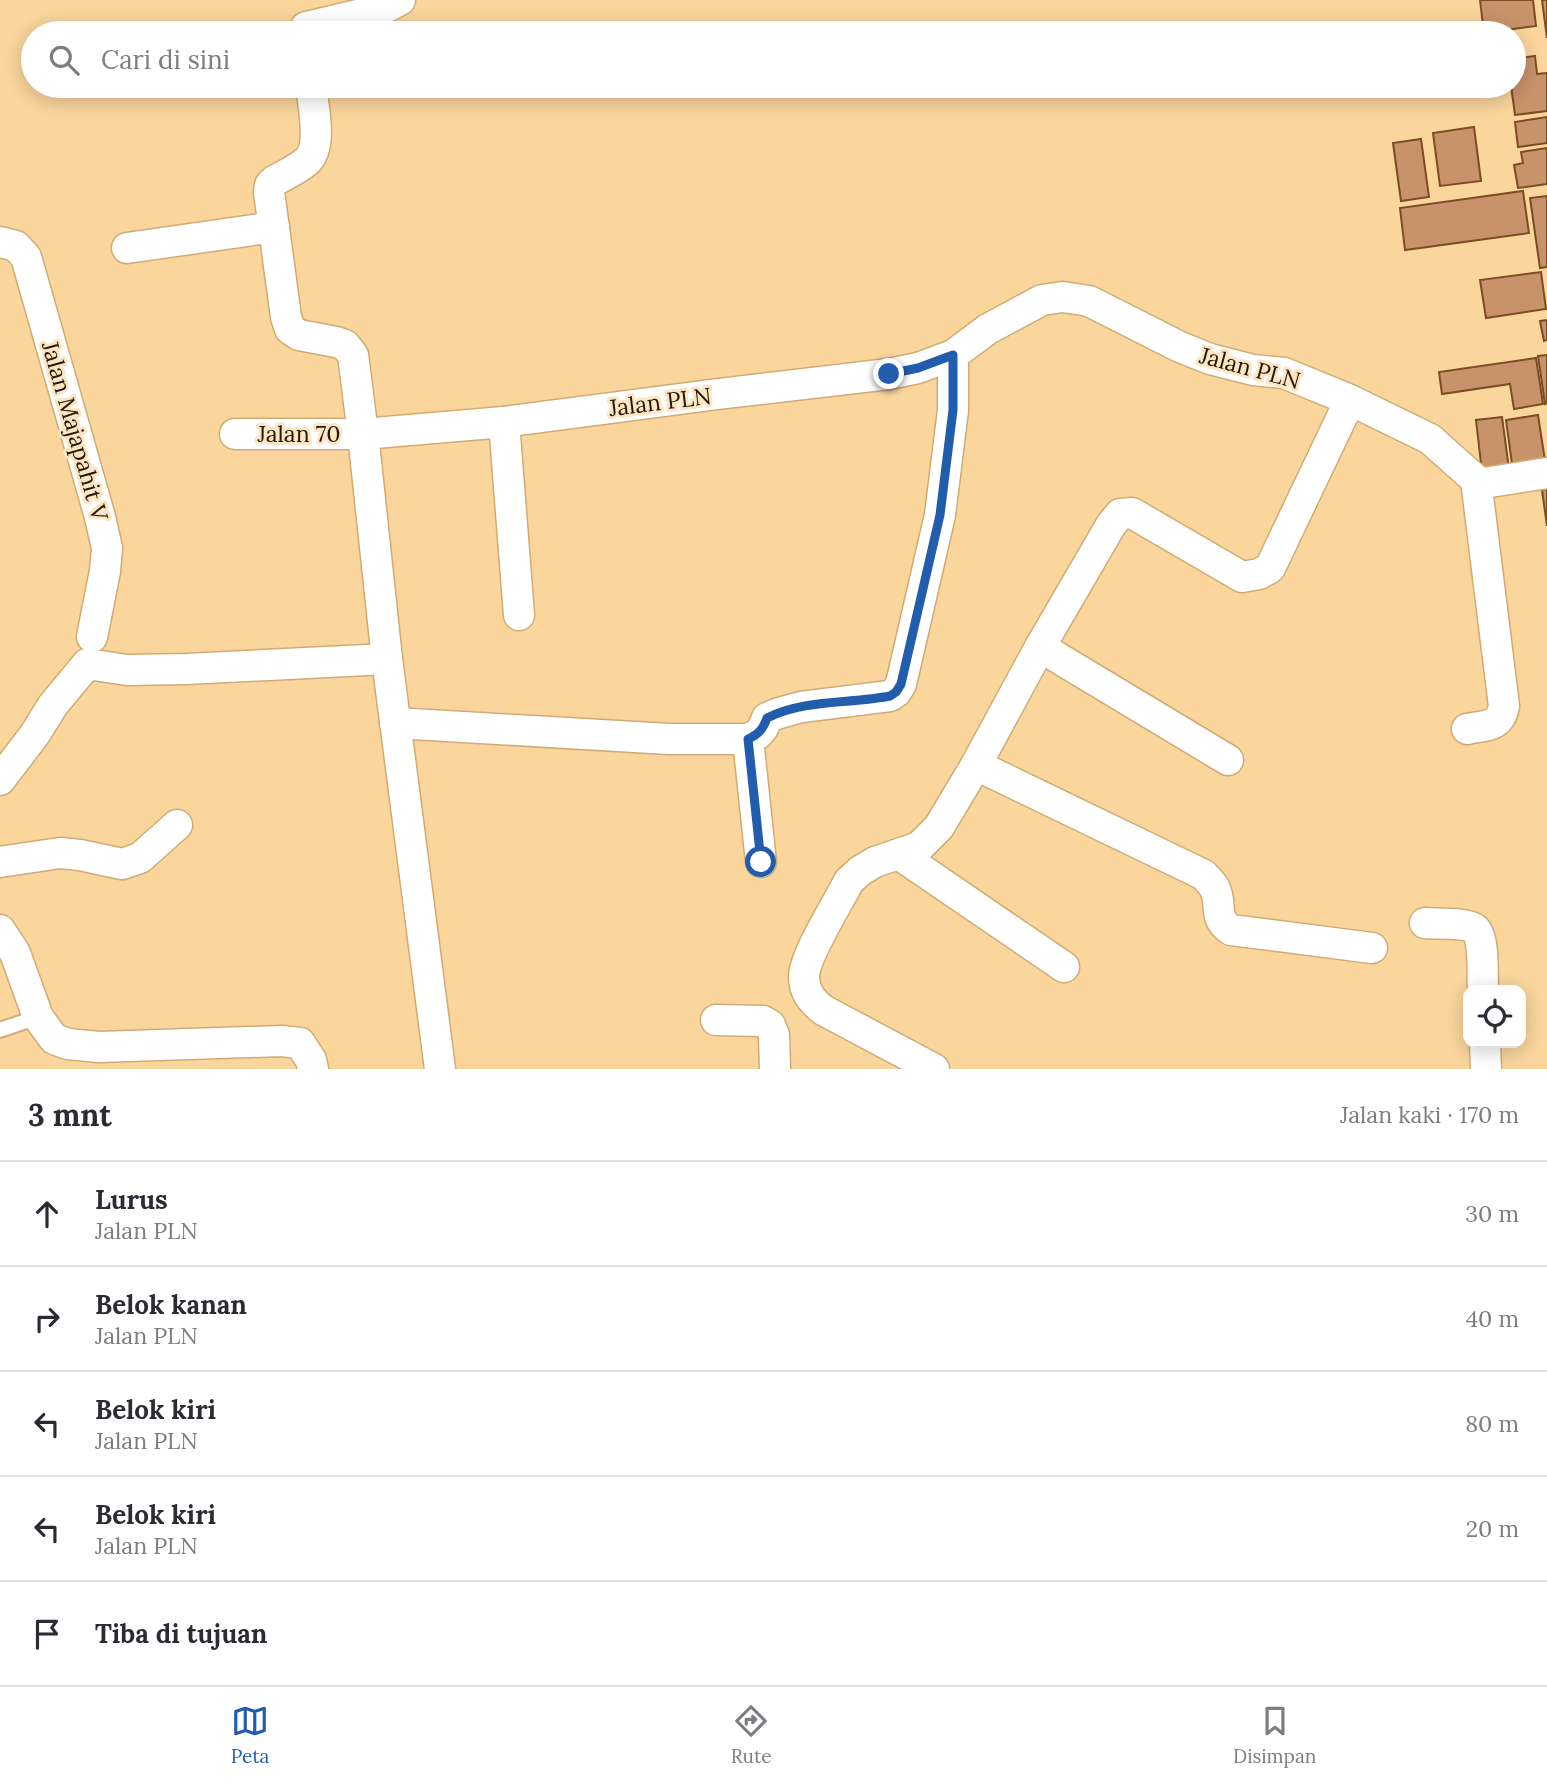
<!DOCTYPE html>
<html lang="id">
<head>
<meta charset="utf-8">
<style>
  body { margin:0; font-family:Lora,serif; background:#f7f7f7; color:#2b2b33 }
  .controls { position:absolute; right:21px; bottom:21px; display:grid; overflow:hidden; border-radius:14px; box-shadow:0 4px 18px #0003 }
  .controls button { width:63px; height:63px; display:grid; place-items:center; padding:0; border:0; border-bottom:2px solid #e1e1e2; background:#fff; color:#2b2b33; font:35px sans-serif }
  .stop { position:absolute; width:21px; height:21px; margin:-16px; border:5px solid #215cad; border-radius:50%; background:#fff }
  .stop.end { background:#215cad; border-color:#fff; box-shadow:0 2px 7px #0008 }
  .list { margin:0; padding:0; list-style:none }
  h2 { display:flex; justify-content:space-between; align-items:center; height:91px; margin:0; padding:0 28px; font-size:30px }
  h2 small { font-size:23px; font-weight:400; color:#7c7c81 }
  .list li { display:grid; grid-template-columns:46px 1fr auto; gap:21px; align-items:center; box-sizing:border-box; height:105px; padding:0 28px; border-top:2px solid #e1e1e2 }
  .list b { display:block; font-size:26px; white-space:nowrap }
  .list p { margin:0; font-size:23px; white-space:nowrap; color:#7c7c81 }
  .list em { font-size:23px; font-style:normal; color:#7c7c81 }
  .icon { flex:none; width:38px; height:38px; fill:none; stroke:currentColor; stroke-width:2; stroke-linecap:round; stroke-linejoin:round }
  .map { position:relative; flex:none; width:1547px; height:1069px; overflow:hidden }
  .search { position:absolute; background:#fff; box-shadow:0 4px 18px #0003; left:21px; right:21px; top:21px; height:77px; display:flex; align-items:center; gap:18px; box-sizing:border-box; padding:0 24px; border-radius:38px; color:#7c7c81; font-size:26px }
  .sheet { height:616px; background:#fff }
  nav { display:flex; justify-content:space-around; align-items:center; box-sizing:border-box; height:98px; border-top:2px solid #e1e1e2; background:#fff; font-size:19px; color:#7c7c81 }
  nav a { display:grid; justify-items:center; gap:4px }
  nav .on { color:#215cad }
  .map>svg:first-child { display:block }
  .building { fill:#c8936b; stroke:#7c4c25; stroke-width:2 }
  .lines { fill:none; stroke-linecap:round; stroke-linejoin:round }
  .service-casing { stroke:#d0ac74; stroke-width:18 }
  .minor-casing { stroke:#d0ac74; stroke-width:33 }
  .service { stroke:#fff; stroke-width:14 }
  .minor { stroke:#fff; stroke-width:30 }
  .route { stroke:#215cad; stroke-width:9 }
  .labels { text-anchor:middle; stroke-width:6; stroke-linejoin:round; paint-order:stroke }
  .street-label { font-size:23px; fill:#261803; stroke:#fbe5c4 }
</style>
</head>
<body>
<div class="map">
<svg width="1547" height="1069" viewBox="0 0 1547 1069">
  <rect width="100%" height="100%" fill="#fad59c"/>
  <g class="building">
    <polygon points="1480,0 1533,0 1536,26 1484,33"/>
    <polygon points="1542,0 1547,0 1547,38"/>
    <polygon points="1535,56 1537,74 1547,73 1547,111 1515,115 1511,86 1514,86 1514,77 1516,77 1514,59"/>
    <polygon points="1547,117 1547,143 1518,147 1515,122"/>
    <polygon points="1474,127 1481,181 1440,186 1433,133"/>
    <polygon points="1421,139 1429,197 1401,201 1393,143"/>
    <polygon points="1547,148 1547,184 1518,188 1514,165 1523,163 1521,152"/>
    <polygon points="1523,191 1529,233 1405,250 1400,208"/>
    <polygon points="1547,196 1547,267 1540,268 1530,198"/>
    <polygon points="1541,272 1546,309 1486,318 1480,280"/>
    <polygon points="1547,320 1547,340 1544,341 1540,321"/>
    <polygon points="1547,355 1547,403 1545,404 1538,356"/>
    <polygon points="1536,358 1543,404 1514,409 1510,384 1442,394 1439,372"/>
    <polygon points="1538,415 1546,467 1513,471 1506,420"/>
    <polygon points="1502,417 1509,469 1482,472 1476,420"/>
    <polygon points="1547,489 1547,526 1542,490"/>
  </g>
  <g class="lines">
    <g class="service-casing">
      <polyline id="service" points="0,1030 38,1017"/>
    </g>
    <g class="minor-casing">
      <g id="minor">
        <polyline points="306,27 383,9 400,0"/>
        <path d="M 311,86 C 313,105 323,147 307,161 C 298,169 285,175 274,181 L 270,185 L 269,192 L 286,317 L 290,329 L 299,335 L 336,342 L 345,345 L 353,355 L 363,434 L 387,659 L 440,1069"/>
        <polyline points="0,242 16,246 26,257 100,517 107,548 105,571 92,637"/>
        <polyline points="127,248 274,227"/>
        <polyline points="504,422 519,615"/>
        <polyline points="235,434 363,434 504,422 718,394 889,374 918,368 953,355 988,329 1042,300 1063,297 1089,301 1180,347 1210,359 1253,370 1284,373 1350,400 1430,439 1476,480 1484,483 1547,473"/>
        <polyline points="1040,647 1228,760"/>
        <polyline points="395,723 669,739 748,739 758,734 763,728 767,718 776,714 801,707 890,696 896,692 901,684 940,515 953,410 953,355"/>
        <path d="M 1467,729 C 1486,725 1500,728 1504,706 L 1476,480"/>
        <polyline points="748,739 761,862"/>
        <path d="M 976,765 L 1204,875 C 1208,880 1213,884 1215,889 C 1223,906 1212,917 1231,930 L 1372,948"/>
        <polyline points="0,780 35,734 53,705 87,664 127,670 186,669 387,659"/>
        <polyline points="900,855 1064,967"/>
        <polyline points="0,862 60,853 80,855 122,864 140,858 177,825"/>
        <path d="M 1425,923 C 1437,924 1466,922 1475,929 C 1485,937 1482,978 1483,990"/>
        <polyline points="0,930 15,953 38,1017 54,1039 68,1044 99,1047 281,1041 300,1043 311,1060 313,1069"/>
        <polyline points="716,1020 763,1021 770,1025 774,1035 775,1069"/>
        <polyline points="1485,1043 1486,1069"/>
        <path d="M 934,1069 L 823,1010 C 812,1001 804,992 804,977 C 804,956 838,903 849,881 L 860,871 L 875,862 L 919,847 L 939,827 L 976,765 L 1040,647 L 1111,525 L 1120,514 L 1132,513 L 1242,577 L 1259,574 L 1270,568 L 1350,400"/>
      </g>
    </g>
    <use href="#service" class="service"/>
    <use href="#minor" class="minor"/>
  </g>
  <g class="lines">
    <path class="route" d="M 761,862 L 748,739 C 759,734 763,729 767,718 C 804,699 850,704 890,696 L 896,692 L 901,684 L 940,515 L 953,410 L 953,355 L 918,368 L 889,374"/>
  </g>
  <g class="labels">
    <g class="street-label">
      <text transform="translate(1250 368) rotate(15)" y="8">Jalan PLN</text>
      <text transform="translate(660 402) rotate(-7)" y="8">Jalan PLN</text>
      <text transform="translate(75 431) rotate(74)" y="8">Jalan Majapahit V</text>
      <text x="299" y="442">Jalan 70</text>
    </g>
  </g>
</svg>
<div class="controls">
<button><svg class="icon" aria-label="locate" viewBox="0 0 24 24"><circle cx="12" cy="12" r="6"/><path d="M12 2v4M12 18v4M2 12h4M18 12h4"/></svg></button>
</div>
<div class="stop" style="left:761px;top:862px"></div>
<div class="stop end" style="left:889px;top:374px"></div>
<div class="search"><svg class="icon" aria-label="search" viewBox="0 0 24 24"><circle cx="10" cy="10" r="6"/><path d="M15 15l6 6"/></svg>Cari di sini</div>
</div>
<section class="sheet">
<h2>3 mnt<small>Jalan kaki · 170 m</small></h2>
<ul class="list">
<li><svg class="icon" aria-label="ahead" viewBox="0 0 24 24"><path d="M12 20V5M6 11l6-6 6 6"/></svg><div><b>Lurus</b><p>Jalan PLN</p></div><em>30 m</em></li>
<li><svg class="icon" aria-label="right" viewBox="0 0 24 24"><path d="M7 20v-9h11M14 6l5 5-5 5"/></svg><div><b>Belok kanan</b><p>Jalan PLN</p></div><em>40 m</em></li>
<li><svg class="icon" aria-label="left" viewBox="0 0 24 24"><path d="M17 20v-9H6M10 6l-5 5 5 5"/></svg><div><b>Belok kiri</b><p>Jalan PLN</p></div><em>80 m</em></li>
<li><svg class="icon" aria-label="left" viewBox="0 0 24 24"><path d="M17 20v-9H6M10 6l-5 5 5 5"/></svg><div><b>Belok kiri</b><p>Jalan PLN</p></div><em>20 m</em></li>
<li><svg class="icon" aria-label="arrive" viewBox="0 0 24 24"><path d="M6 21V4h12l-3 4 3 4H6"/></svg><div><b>Tiba di tujuan</b></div></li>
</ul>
</section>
<nav>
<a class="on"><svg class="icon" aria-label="map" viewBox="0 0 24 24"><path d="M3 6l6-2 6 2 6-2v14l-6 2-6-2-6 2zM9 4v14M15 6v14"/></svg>Peta</a>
<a><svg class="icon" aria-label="directions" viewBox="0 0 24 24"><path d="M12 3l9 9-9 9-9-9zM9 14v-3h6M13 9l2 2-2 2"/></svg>Rute</a>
<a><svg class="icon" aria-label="saved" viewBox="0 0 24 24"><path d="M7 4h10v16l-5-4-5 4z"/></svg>Disimpan</a>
</nav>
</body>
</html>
